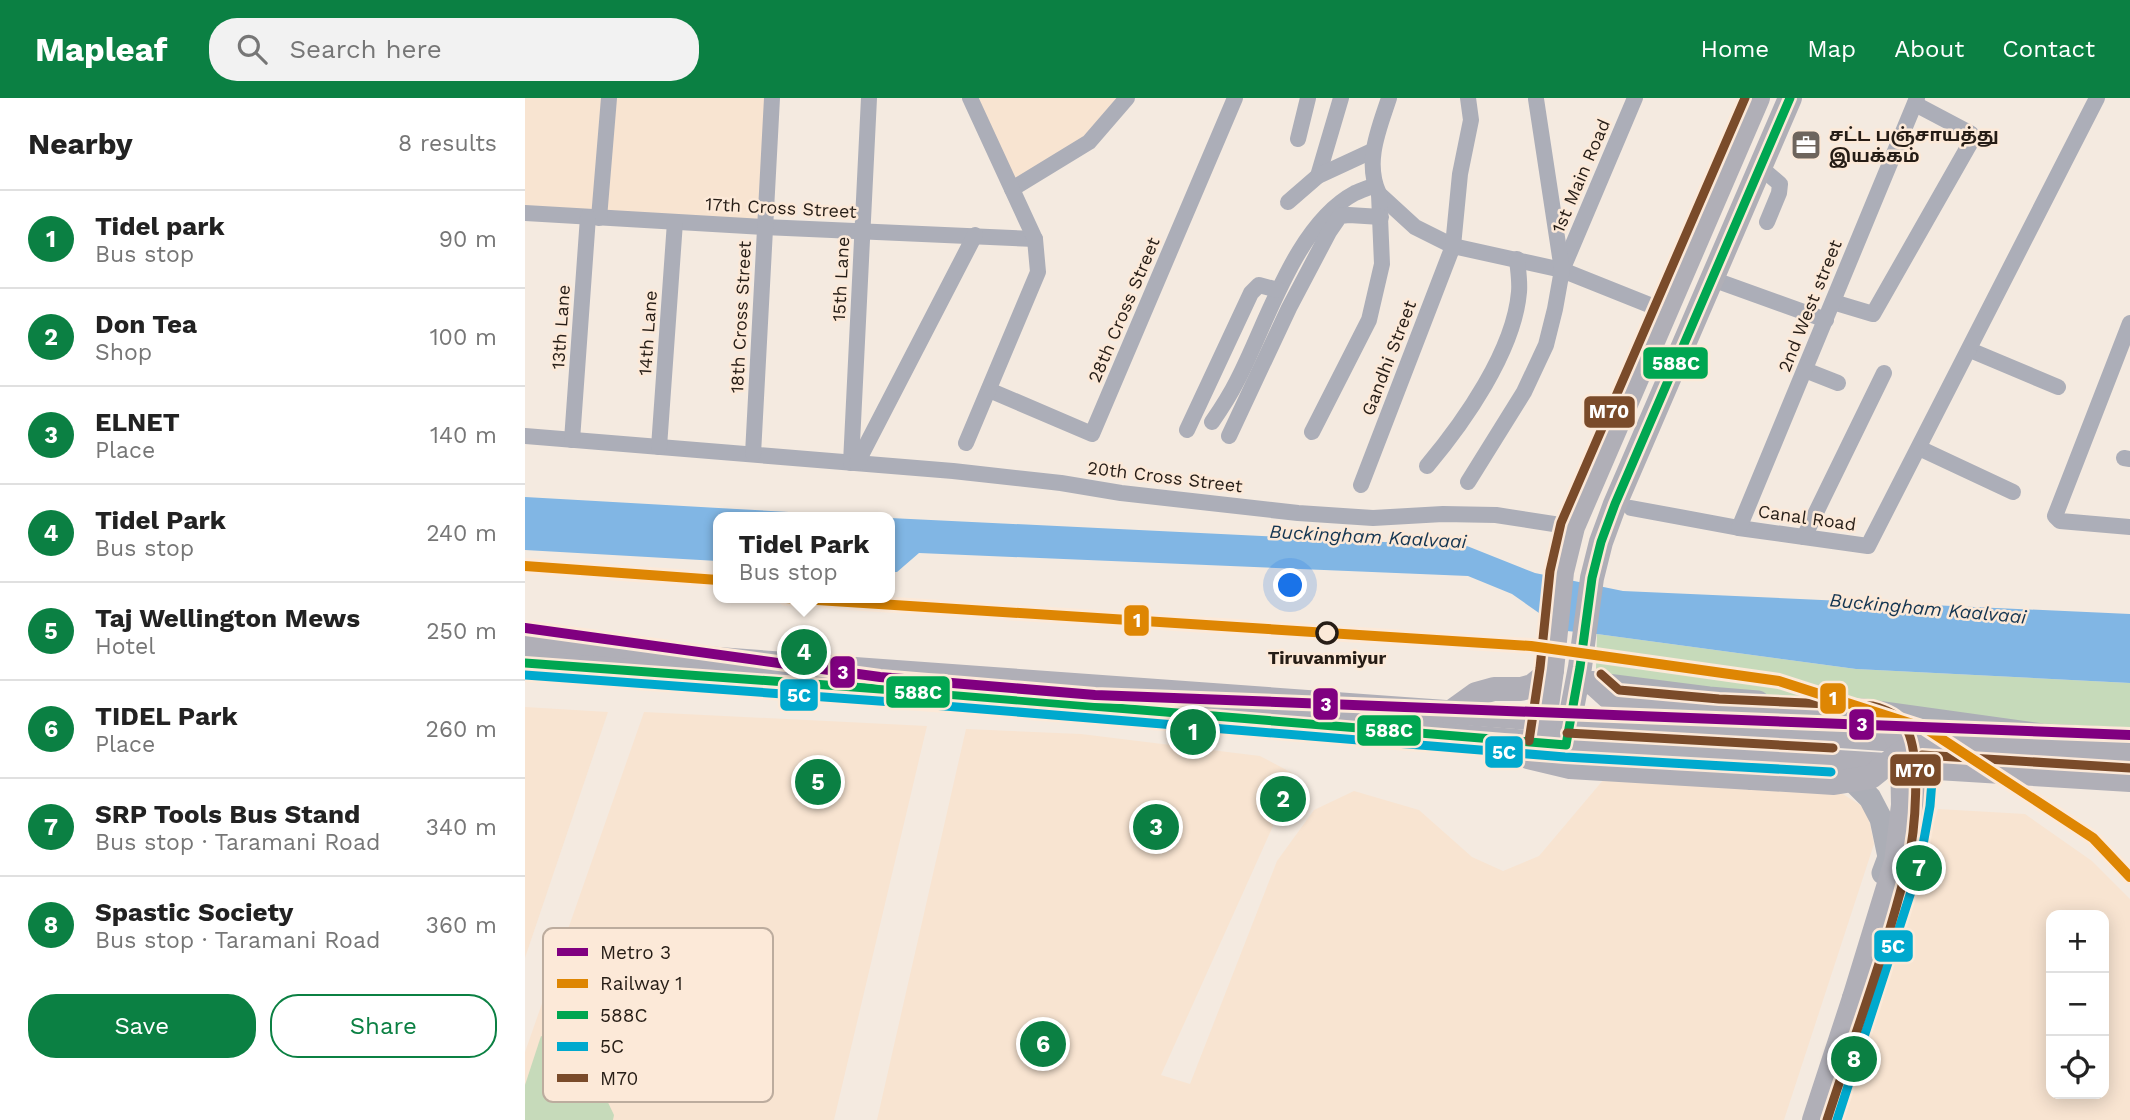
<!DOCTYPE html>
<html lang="en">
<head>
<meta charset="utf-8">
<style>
  body { margin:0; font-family:"Work Sans","Noto Sans Tamil",sans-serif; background:#f2f2f2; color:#222 }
  .controls { position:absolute; right:21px; bottom:21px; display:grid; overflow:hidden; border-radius:14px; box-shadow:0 4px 18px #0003 }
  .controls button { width:63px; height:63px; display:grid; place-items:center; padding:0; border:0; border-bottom:2px solid #e0e0e0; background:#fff; color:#222; font:35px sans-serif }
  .you { position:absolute; left:766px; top:488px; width:24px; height:24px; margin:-18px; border:5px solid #fff; border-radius:50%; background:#1a73e8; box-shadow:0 0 0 10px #1a73e833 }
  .badge { display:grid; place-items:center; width:46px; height:46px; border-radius:50%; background:#0b8043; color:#fff; font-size:23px; font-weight:700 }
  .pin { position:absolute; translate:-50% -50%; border:4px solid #fff; box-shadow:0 2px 7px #0006 }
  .popup { position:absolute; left:188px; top:414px; width:182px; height:91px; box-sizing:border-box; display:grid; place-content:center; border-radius:14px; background:#fff; filter:drop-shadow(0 2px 5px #0005); font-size:23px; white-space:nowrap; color:#767676 }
  .popup b { font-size:26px; color:#222 }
  .popup::after { content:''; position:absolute; left:50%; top:100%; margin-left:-14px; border:14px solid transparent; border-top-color:#fff }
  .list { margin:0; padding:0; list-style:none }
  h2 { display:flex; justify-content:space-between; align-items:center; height:91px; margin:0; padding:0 28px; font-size:30px }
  h2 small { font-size:23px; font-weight:400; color:#767676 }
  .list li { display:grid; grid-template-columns:46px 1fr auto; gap:21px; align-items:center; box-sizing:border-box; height:98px; padding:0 28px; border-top:2px solid #e0e0e0 }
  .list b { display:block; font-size:26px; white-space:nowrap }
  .list p { margin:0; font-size:23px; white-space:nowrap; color:#767676 }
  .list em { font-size:23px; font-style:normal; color:#767676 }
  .actions { display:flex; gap:14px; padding:21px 28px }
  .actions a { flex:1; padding:16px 0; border:2px solid #0b8043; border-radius:28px; text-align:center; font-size:24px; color:#0b8043 }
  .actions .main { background:#0b8043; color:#fff }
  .icon { flex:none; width:38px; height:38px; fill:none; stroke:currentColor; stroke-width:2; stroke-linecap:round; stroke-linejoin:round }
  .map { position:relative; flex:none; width:1605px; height:1022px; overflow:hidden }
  header { display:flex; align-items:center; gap:42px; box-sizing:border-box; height:98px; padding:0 35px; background:#0b8043; color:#fff }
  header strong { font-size:33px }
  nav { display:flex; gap:38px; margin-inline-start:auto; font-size:24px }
  .search { width:490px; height:63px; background:#f2f2f2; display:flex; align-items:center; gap:18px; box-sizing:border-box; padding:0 24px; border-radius:28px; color:#767676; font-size:26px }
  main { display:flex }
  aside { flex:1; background:#fff }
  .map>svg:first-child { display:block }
  .built { fill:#f8e4d1; fill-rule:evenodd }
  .green { fill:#c6daba }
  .water { fill:#81b6e4 }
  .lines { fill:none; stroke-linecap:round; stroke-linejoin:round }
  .street { stroke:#acaeb8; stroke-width:16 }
  .secondary { stroke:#acaeb6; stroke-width:23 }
  .primary { stroke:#b0afb7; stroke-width:24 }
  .primary-bridge { stroke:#b0afb7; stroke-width:24 }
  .bus-1-casing { stroke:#fce9d8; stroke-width:14 }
  .bus-2-casing { stroke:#fce9d8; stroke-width:14 }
  .bus-3-casing { stroke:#fce9d8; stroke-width:14 }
  .bus-1 { stroke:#00a651; stroke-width:9 }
  .bus-2 { stroke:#00a9ce; stroke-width:9 }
  .bus-3 { stroke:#7a4b2a; stroke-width:9 }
  .rail-1-casing { stroke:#fce9d8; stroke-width:16 }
  .rail-1 { stroke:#de8603; stroke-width:10 }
  .metro-1-casing { stroke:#fce9d8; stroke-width:16 }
  .metro-1 { stroke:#800080; stroke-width:10 }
  .stop-dot { fill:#fce9d8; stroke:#261d16; stroke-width:3.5 }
  .labels { text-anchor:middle; stroke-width:5; stroke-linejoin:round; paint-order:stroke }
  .poi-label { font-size:18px; font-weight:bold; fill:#261d16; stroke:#fce9d8; text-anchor:start }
  .street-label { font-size:18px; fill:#261d16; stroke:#fce9d8 }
  .stop-label { font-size:18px; font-weight:bold; fill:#261d16; stroke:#fce9d8 }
  .water-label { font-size:19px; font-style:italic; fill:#143551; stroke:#fce9d8 }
  .key { fill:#fce9d8; stroke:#bcac9e; stroke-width:2 }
  .key-label { font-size:19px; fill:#261d16 }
  .line-badge { stroke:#fce9d8; stroke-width:2.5 }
  .badge-label { font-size:19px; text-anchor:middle; font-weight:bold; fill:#fff }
</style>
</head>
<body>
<header>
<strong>Mapleaf</strong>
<div class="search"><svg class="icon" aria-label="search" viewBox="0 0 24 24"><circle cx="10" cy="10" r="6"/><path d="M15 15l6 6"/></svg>Search here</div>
<nav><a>Home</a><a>Map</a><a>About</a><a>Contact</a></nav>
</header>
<main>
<aside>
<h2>Nearby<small>8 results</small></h2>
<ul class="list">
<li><span class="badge">1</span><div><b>Tidel park</b><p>Bus stop</p></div><em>90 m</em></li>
<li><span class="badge">2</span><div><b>Don Tea</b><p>Shop</p></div><em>100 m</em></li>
<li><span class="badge">3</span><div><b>ELNET</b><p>Place</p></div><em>140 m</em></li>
<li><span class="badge">4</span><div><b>Tidel Park</b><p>Bus stop</p></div><em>240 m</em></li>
<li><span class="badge">5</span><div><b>Taj Wellington Mews</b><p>Hotel</p></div><em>250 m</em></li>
<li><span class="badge">6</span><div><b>TIDEL Park</b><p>Place</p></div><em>260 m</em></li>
<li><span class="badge">7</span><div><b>SRP Tools Bus Stand</b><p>Bus stop · Taramani Road</p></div><em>340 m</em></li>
<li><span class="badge">8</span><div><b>Spastic Society</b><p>Bus stop · Taramani Road</p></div><em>360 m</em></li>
</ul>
<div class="actions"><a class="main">Save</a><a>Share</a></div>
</aside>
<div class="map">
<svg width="1605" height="1022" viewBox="0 0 1605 1022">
  <rect width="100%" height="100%" fill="#f4eae0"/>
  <g class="built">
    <polygon points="0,0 247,0 239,129 0,116"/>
    <polygon points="445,0 602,0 564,44 487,91"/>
    <polygon points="0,609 83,614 0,860"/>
    <polygon points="119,614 402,628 309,1022 0,1022 0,954"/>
    <polygon points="441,631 556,636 735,658 771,677 636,977 665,986 752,763 789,712 829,693 894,712 947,759 978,773 1014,758 1079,681 1316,695 1342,711 1349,746 1259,1022 352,1022"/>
    <path d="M 1413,711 L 1500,716 L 1567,763 L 1605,801 L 1605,1022 L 1313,1022 ZM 1526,817 L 1579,817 L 1579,996 L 1526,996 Z"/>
  </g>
  <g class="green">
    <polygon points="1072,536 1331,571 1605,585 1605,634 1241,606 1076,581 1071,570"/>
    <polygon points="16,938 44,951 65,967 89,1017 88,1022 0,1022 0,987"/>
  </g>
  <g class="water">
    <polygon points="0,399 352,419 193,419 193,463 0,452"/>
    <polygon points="365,420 942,448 1010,475 1098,493 1605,516 1605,585 1331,571 1072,536 1022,531 1014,515 987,496 943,478 394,455 372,474 365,474"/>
  </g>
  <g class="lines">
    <g class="street">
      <polyline points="773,41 783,0"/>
      <polyline points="1235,69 1255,86 1254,95 1242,124"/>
      <polyline points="793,78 816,0"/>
      <polyline points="487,91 564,44 602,0"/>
      <polyline points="854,96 890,129 928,148 1037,172 1142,214"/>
      <polyline points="763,104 793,78 847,53"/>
      <polyline points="0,115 239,129 510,141"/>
      <polyline points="74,120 84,0"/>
      <polyline points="1038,170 1110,0"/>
      <polyline points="1187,181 1301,222"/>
      <polyline points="1308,204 1348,216 1447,42 1448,38 1445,35 1390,6"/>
      <polyline points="1605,225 1530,418 1535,423 1605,429"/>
      <polyline points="1445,252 1533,289"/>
      <polyline points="1280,272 1313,285"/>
      <polyline points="464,292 567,336 710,0"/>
      <path d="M 687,324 C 696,311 705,297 712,283 C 742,226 770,127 830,95 C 836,92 843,90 850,87"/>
      <polyline points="662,332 726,195 734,187 753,192"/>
      <path d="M 787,334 L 844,222 L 857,166 L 854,96 C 839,64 854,31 864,0"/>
      <polyline points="0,338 428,373 536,385 596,395 773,415 848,420 918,416 971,417 1048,429"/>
      <polyline points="704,338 764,210 804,134 815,118 824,117 856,119"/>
      <polyline points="47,342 63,119"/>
      <polyline points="441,345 513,174 510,141 445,0"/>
      <polyline points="134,349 150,124"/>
      <polyline points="1394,350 1488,394"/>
      <polyline points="228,356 247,0"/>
      <polyline points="1599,360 1605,361"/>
      <polyline points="326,365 344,0"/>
      <polyline points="332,365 450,137"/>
      <path d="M 902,368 C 939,324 989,253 994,194 C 995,183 993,172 992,161"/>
      <polyline points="943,384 999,294 1021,247 1030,211 1037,172 1011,1"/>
      <polyline points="836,387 928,148 935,76 946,22 943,0"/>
      <polyline points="1106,410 1214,430 1343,448 1572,0"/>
      <polyline points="1214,430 1392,0"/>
      <polyline points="1279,439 1359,275"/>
    </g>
    <g class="secondary">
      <polyline points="1058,584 1184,600 1233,604"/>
      <polyline points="1337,612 1517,637 1605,641"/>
      <polyline points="1317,672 1345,700 1356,721 1364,759 1358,775"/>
      <path d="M 1378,780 C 1389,744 1393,706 1396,669"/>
    </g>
    <g class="primary">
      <polyline points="0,547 1045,623 1171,628 1605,658"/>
      <polyline points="0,565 396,594 1041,647 1605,682"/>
      <polyline points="1068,585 1089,604 1176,612"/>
      <polyline points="926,614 951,596 969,591 996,591 1007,588 1027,572"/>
      <polyline points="1018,637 1027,572 1037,474 1048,429 1233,0"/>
      <polyline points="1042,637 1055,569 1067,480 1076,444 1090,406 1265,0"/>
      <polyline points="985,647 1003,659 1045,669 1227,680"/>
      <polyline points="1289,1022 1329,900"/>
    </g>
    <g class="primary-bridge">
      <polyline points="1193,613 1346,620 1357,623 1369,633 1377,654 1378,707 1371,763 1329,900"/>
      <polyline points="1227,680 1309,685 1346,679 1377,654"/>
    </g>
    <g class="bus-1-casing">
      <polyline id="bus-1" points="0,565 396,594 1041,647 1055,569 1067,480 1076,444 1090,406 1265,0"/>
    </g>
    <g class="bus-2-casing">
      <g id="bus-2">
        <polyline points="0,577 395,606 1040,659 1306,674"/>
        <polyline points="1312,1022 1394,769 1405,708 1408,670"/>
      </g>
    </g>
    <g class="bus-3-casing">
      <g id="bus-3">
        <path d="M 1076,576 L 1094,592 L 1194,601 L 1348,608 C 1360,611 1372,616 1379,626 C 1398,654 1390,736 1382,768 C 1361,854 1329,938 1302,1022"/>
        <polyline points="1042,635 1308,650"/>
        <polyline points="1004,643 1015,570 1025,473 1036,425 1220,0"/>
        <polyline points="1397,657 1605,670"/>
      </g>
    </g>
    <use href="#bus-1" class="bus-1"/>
    <use href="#bus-2" class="bus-2"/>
    <use href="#bus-3" class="bus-3"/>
    <g class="rail-1-casing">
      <g id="rail-1">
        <polyline points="0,468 193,482"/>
        <polyline points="261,500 1006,548 1254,583 1400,630 1568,740 1605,779"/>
      </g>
    </g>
    <use href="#rail-1" class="rail-1"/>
    <g class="metro-1-casing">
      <polyline id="metro-1" points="0,530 355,579 570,597 1605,637"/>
    </g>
    <use href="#metro-1" class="metro-1"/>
  </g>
  <defs>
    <g id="office-square" transform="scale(1.575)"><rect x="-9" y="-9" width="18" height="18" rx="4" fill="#6e655d" stroke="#fce9d8"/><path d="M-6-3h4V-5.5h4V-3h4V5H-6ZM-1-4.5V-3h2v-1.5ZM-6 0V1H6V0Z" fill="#fff"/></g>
  </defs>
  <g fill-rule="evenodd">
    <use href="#office-square" x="1281" y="47"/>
  </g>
  <circle class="stop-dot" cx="802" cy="535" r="10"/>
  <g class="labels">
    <g class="poi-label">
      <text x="1304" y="43">சட்ட பஞ்சாயத்து<tspan x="1304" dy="21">இயக்கம்</tspan></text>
    </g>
    <g class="street-label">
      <text transform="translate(1056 78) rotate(-67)" y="6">1st Main Road</text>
      <text transform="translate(256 110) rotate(3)" y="6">17th Cross Street</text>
      <text transform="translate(316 181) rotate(-87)" y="6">15th Lane</text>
      <text transform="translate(1285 208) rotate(-68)" y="6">2nd West street</text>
      <text transform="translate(599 212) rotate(-67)" y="6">28th Cross Street</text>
      <text transform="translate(216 219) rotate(-87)" y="6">18th Cross Street</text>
      <text transform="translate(36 229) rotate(-86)" y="6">13th Lane</text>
      <text transform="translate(123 235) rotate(-86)" y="6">14th Lane</text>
      <text transform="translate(864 260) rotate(-69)" y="6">Gandhi Street</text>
      <text transform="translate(640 379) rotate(7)" y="6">20th Cross Street</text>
      <text transform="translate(1282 420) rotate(8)" y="6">Canal Road</text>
    </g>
    <g class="stop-label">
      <text x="802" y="566">Tiruvanmiyur</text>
    </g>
    <g class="water-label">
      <text transform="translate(843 438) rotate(3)" y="7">Buckingham Kaalvaai</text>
      <text transform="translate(1403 510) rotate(5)" y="7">Buckingham Kaalvaai</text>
    </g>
  </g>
  <rect x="18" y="830" width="230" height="174" rx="10" class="key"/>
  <rect x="32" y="850" width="31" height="8" fill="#800080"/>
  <rect x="32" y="881" width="31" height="9" fill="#de8603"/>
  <rect x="32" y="913" width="31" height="8" fill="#00a651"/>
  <rect x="32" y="944" width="31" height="9" fill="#00a9ce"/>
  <rect x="32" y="976" width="31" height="8" fill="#7a4b2a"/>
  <g class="key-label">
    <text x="75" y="861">Metro 3</text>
    <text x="75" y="892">Railway 1</text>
    <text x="75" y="924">588C</text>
    <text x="75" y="955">5C</text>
    <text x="75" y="987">M70</text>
  </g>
  <g class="line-badge">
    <rect x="1117" y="248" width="67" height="34" rx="7" fill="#00a651"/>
    <rect x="1058" y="297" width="53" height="34" rx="7" fill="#7a4b2a"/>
    <rect x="598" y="506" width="27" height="33" rx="7" fill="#de8603"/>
    <rect x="304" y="557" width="27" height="34" rx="7" fill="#800080"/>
    <rect x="360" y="577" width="66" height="34" rx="7" fill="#00a651"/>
    <rect x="254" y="580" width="40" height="34" rx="7" fill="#00a9ce"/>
    <rect x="1294" y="584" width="28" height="33" rx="7" fill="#de8603"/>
    <rect x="787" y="589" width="27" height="34" rx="7" fill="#800080"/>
    <rect x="1323" y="610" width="27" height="33" rx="7" fill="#800080"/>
    <rect x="831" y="616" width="66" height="33" rx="7" fill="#00a651"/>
    <rect x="959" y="637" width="40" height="34" rx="7" fill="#00a9ce"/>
    <rect x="1364" y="655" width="53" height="34" rx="7" fill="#7a4b2a"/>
    <rect x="1348" y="831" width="41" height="34" rx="7" fill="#00a9ce"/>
  </g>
  <g class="badge-label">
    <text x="1151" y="272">588C</text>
    <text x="1084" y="320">M70</text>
    <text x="612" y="529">1</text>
    <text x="318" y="581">3</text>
    <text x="393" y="601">588C</text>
    <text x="274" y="604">5C</text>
    <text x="1308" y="607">1</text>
    <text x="801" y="613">3</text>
    <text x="1337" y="633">3</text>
    <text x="864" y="639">588C</text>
    <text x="979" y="661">5C</text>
    <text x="1390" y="679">M70</text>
    <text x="1368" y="855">5C</text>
  </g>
</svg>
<div class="controls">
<button>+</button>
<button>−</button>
<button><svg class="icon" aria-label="locate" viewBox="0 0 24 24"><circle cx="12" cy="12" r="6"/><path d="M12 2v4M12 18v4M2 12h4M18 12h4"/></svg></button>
</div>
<div class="you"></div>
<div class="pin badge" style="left:668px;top:634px">1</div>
<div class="pin badge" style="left:758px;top:701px">2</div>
<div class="pin badge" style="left:631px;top:729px">3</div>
<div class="pin badge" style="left:279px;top:554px">4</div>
<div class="popup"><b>Tidel Park</b>Bus stop</div>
<div class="pin badge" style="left:293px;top:684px">5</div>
<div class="pin badge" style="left:518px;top:946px">6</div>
<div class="pin badge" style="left:1394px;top:770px">7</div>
<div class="pin badge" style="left:1329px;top:961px">8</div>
</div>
</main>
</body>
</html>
